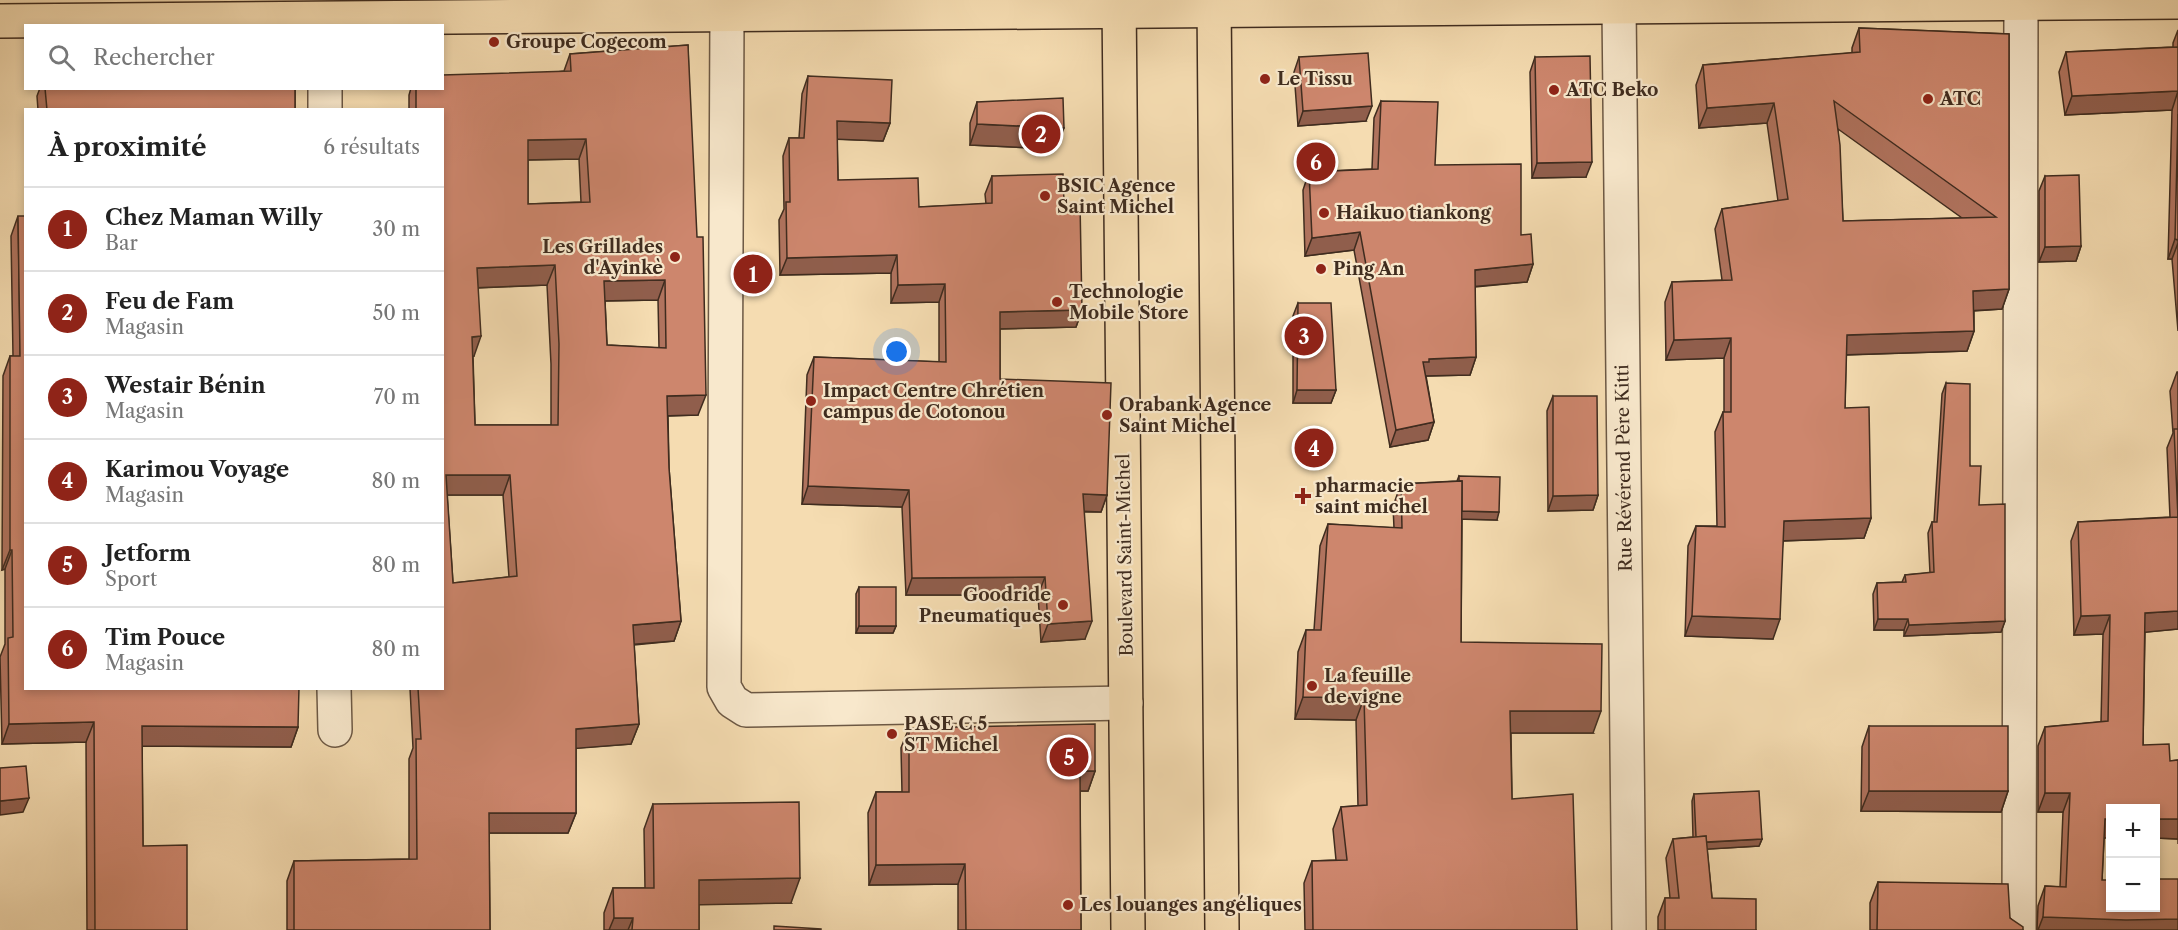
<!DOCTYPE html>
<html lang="fr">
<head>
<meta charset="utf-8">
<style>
  body { margin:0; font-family:"Libre Caslon Text",serif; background:#f6f6f6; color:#222 }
  .controls { position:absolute; right:18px; bottom:18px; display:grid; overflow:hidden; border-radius:0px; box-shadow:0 3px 9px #0003 }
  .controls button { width:54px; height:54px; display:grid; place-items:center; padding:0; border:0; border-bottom:2px solid #e0e0e0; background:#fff; color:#222; font:30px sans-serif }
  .you { position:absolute; left:897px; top:352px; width:21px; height:21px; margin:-15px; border:4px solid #fff; border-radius:50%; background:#1a73e8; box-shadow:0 0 0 9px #1a73e833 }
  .badge { display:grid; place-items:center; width:39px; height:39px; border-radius:50%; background:#8f2418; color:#fff; font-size:20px; font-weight:700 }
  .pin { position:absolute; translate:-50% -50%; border:3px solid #fff; box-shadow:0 2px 6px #0006 }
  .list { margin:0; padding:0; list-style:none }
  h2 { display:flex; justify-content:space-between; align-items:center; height:78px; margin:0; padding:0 24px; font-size:26px }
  h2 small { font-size:20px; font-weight:400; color:#767676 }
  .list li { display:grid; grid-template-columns:39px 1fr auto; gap:18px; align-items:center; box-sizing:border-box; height:84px; padding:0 24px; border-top:2px solid #e0e0e0 }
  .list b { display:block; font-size:22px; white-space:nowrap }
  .list p { margin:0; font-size:20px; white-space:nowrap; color:#767676 }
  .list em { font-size:20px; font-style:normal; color:#767676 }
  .icon { flex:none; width:33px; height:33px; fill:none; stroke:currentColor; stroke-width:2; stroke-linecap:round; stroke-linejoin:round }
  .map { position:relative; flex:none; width:2178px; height:930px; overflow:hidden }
  .search { position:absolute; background:#fff; box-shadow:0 3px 9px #0003; left:24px; top:24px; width:420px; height:66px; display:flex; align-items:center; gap:15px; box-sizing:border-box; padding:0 21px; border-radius:0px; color:#767676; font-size:22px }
  .panel { position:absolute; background:#fff; box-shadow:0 3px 9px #0003; left:24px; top:108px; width:420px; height:582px; border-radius:0px }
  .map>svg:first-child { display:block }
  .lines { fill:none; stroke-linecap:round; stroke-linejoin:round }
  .street-casing { stroke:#6c5844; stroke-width:36 }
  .primary-casing { stroke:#3f2c1f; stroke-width:36 }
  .street { stroke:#f8e8cc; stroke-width:33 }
  .primary { stroke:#f5dcb1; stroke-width:33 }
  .wall { fill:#b0735e; stroke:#3f2c1f; stroke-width:1.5; fill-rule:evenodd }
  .shaded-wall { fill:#905e4c; stroke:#3f2c1f; stroke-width:1.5 }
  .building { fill:#cd866d; stroke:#3f2c1f; stroke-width:1.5; fill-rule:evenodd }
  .poi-dot { fill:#8f2418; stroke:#f8e8cc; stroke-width:2 }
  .labels { text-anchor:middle; stroke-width:4.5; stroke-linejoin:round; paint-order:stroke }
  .poi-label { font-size:18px; font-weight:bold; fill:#3f2c1f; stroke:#f8e8cc; text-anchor:start }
  .street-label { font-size:18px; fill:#3f2c1f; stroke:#f8e8cc }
</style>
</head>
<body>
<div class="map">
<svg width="2178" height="930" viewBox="0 0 2178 930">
  <rect width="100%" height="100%" fill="#f5dcb1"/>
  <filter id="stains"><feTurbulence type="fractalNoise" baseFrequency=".00333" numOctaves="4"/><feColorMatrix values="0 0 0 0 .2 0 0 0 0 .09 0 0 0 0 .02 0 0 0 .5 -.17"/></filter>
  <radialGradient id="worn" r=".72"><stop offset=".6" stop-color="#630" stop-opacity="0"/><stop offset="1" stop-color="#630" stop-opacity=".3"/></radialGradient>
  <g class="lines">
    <g class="street-casing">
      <g id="street">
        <polyline points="1619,7 1629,930"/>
        <polyline points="727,14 724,687 732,701 746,710 1126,703"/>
        <polyline points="325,88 325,110"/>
        <polyline points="334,688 335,730"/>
        <polyline points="2019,930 2021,3"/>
      </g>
    </g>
    <g class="primary-casing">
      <g id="primary">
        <polyline points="1119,0 1128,930"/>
        <polyline points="1214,0 1222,930"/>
        <polyline points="0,21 2178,2"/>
      </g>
    </g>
    <use href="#street" class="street"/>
    <use href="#primary" class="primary"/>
  </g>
  <g class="wall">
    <path d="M 1859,28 L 2009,34 L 2009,289 L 2002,309 L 1974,311 L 1974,331 L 1967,351 L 1846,355 L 1845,408 L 1871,518 L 1864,538 L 1783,541 L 1773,639 L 1685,636 L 1688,546 L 1696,526 L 1717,526 L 1715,432 L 1723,412 L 1724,412 L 1724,358 L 1666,360 L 1665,302 L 1672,282 L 1722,280 L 1715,229 L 1722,209 L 1778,201 L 1767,123 L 1699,128 L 1696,85 L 1703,65 L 1852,53 L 1852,48 ZM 1838,129 L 1962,218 L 1843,221 Z"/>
    <polygon points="2178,30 2178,331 2172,259 2168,259 2172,110 2065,115 2059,72 2066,52 2173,47 2173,43"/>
    <path d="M 688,45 L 698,415 L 668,416 L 669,468 L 681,621 L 674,641 L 634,645 L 639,724 L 631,744 L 576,748 L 576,813 L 568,833 L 489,833 L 490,930 L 287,930 L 287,881 L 294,861 L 409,859 L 409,759 L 413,748 L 410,688 L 442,688 L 442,110 L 409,110 L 409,95 L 411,88 L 442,88 L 564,71 L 570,54 ZM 579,159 L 581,202 L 528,204 L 528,160 ZM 547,285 L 551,364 L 551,425 L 475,425 L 473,356 L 474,356 L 478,288 ZM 658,300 L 659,348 L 607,345 L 605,301 ZM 447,495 L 503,495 L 509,577 L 453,583 Z"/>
    <polygon points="1299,57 1366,121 1298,126 1294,72"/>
    <polygon points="1535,57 1586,177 1532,178 1530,72"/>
    <polygon points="808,76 890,123 883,141 837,139 838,180 919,207 986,204 985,194 992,176 1064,203 1082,310 1076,327 1000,329 1000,379 1107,495 1101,512 1084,512 1085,639 1041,642 1038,595 906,595 902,507 802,504 807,375 814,357 939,362 939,302 891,303 891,273 780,275 779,220 784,209 783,156 789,138 799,138 802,94"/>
    <polygon points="40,88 295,88 295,110 38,110 37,96"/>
    <polygon points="1381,101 1435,165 1521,235 1533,264 1527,282 1475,287 1476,357 1470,375 1426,376 1434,422 1428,440 1390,447 1354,250 1305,256 1303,190 1309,172 1372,169 1374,118"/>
    <polygon points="977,102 1056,149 970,145 970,123"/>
    <polygon points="2045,176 2081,246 2076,261 2039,262 2039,191"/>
    <polygon points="18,216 26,688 298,727 291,747 142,746 143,846 187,930 87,930 86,742 2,744 0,657 5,644 5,569 2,570 3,376 10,356 13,356 11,236"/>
    <polygon points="1298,303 1336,390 1331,403 1293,403 1293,316"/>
    <polygon points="2177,372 2178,372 2178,629 2145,632 2143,745 2170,761 2178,760 2178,844 2178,839 2156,838 2156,808 2104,838 2102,880 2178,930 2037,930 2038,906 2045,886 2060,887 2063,812 2038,812 2038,746 2045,727 2101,722 2103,634 2074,635 2071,541 2078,522 2170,517 2167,448 2173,433 2170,391"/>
    <polygon points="1946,383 1970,466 2005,621 2001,632 1904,636 1904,630 1874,630 1873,594 1877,583 1902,582 1905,575 1930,573 1928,533 1932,522 1934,522 1942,394"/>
    <polygon points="1553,396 1598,495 1593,510 1548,511 1547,411"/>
    <polygon points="1459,476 1497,520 1462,519 1461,642 1593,733 1511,733 1512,799 1577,930 1305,930 1304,883 1312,861 1336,860 1333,829 1341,807 1358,806 1356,720 1295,719 1298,652 1306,630 1314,630 1320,546 1328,524 1394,528 1393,506 1401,484 1457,481"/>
    <polygon points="859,587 896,626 893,633 856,633 856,594"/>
    <polygon points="1869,726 2008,791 2001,812 1861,811 1862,747"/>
    <polygon points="909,728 1095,771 1088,791 1080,791 1081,930 958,930 958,884 869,885 868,813 876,792 902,792 901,748"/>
    <polygon points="1694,794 1762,839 1759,846 1707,849 1712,898 1756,930 1658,930 1658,917 1665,898 1670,898 1666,858 1673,839 1693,837 1692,801"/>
    <polygon points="653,804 791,903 699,904 699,930 604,930 604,913 613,888 645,888 644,829"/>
    <polygon points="1878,882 2010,918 2023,930 1870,930 1870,903"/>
  </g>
  <g class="shaded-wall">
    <polygon points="2178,91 2172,110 2065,115 2072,96"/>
    <polygon points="1774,103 1767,123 1699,128 1707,108"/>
    <polygon points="1372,106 1366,121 1298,126 1303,111"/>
    <polygon points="837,121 890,123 883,141 831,139"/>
    <polygon points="977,124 1064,128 1056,149 970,145"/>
    <polygon points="586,139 579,159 521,160 528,140"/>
    <polygon points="1592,162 1586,177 1532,178 1537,163"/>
    <polygon points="1360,232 1354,250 1305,256 1312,238"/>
    <polygon points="2175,239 2178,240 2178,243 2172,259 2168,259"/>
    <polygon points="2081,246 2076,261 2039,262 2045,247"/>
    <polygon points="897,255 891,273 780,275 787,258"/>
    <polygon points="1533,264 1527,282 1469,287 1475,270"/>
    <polygon points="555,265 547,285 469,288 477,268"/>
    <polygon points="665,280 658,300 597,301 604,281"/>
    <polygon points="945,284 939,302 891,303 898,285"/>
    <polygon points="2009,289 2002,309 1966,311 1973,291"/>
    <polygon points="1082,310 1076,327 993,329 1000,312"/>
    <polygon points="1974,331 1967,351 1840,355 1847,335"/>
    <polygon points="481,336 474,356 465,357 472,337"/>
    <polygon points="1731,338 1724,358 1666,360 1674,340"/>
    <polygon points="1476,357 1470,375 1424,376 1423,362 1429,359"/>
    <polygon points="1297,390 1336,390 1331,403 1293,403"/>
    <polygon points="706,395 698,415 660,416 667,396"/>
    <polygon points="1434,422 1428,440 1390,447 1396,430"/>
    <polygon points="446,475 510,475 503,495 442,495"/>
    <polygon points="808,486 909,490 902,507 802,504"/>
    <polygon points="1083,494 1107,495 1101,512 1077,511"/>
    <polygon points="1598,495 1593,510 1548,511 1553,496"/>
    <polygon points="1458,511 1499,512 1497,520 1455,519"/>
    <polygon points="1871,518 1864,538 1777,541 1784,521"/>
    <polygon points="10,550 12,550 5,569 2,570"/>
    <polygon points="1045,577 1038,595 906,595 912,578"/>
    <polygon points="2178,611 2178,629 2138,633 2145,613"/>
    <polygon points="2110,615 2103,634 2074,635 2081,616"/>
    <polygon points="1692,616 1780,619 1773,639 1685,636"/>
    <polygon points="1878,619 1908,619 1904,630 1874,630"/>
    <polygon points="681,621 674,641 625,645 633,625"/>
    <polygon points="1092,621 1085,639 1041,642 1048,624"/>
    <polygon points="2005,621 2001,632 1904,636 1909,625"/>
    <polygon points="859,626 896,626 893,633 856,633"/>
    <polygon points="1303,697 1364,698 1356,720 1295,719"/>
    <polygon points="1510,711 1601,711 1593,733 1502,733"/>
    <polygon points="94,722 86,742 2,744 9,724"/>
    <polygon points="639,724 631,744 569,749 576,729"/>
    <polygon points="142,726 298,727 291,747 135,746"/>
    <polygon points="1080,771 1095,771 1088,791 1072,791"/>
    <polygon points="1869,791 2008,791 2001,812 1861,811"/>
    <polygon points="2045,793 2070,793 2063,812 2038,812"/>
    <polygon points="29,798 23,812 0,815 0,801"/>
    <polygon points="489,813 576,813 568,833 482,833"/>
    <polygon points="2105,819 2110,819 2110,838 2098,838"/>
    <polygon points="2156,819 2178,819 2178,839 2156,838"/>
    <polygon points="1762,839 1759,846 1693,850 1696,843"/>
    <polygon points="965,864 958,884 869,885 876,865"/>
    <polygon points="800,878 791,903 690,905 699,880"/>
    <polygon points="2043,917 2178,919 2178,930 2038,930"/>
    <polygon points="614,918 633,918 628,930 609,930"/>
  </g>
  <g class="building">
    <path d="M 1859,28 L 2009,34 L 2009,289 L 1973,291 L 1974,331 L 1847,335 L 1845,408 L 1869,407 L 1871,518 L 1784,521 L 1780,619 L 1692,616 L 1696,526 L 1725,527 L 1723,412 L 1731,412 L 1731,338 L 1674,340 L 1672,282 L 1732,280 L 1722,209 L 1788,199 L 1774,103 L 1707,108 L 1703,65 L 1860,52 ZM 1834,101 L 1996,217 L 1843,221 L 1840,145 Z"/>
    <path d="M 688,45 L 697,237 L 703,237 L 706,395 L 667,396 L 669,468 L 681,621 L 633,625 L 639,724 L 576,729 L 576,813 L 489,813 L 490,930 L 294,930 L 294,861 L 417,859 L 416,739 L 421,739 L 418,688 L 442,688 L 442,110 L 416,110 L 416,88 L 442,88 L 442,75 L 571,71 L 570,54 ZM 586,139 L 590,202 L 528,204 L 528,140 ZM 555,265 L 559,344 L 558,425 L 475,425 L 472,337 L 481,336 L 477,268 ZM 665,280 L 666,348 L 607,345 L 604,281 ZM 446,475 L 510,475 L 517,576 L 453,583 Z"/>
    <polygon points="2178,47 2178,91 2072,96 2066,52"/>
    <polygon points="1368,53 1372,106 1303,111 1299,57"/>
    <polygon points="1590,56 1592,162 1537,163 1535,57"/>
    <polygon points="808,76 892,80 890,123 837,121 838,180 918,178 919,207 992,203 992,176 1063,174 1064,203 1080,203 1082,310 1000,312 1000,379 1111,383 1107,495 1083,494 1092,621 1048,624 1045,577 912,578 909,490 808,486 814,357 946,362 945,284 898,285 897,255 787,258 786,202 790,202 789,138 804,138"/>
    <polygon points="45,88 295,88 295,110 47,110"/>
    <polygon points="1063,98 1064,128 977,124 977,102"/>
    <polygon points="1381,101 1438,102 1435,165 1521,164 1521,235 1531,234 1533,264 1475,270 1476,357 1429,359 1429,362 1423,362 1434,422 1396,430 1360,232 1312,238 1309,172 1378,169"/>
    <polygon points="2178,114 2178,240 2175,239"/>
    <polygon points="2079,175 2081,246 2045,247 2045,176"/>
    <polygon points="18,216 26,216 26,688 299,688 298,727 142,726 143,846 187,845 187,930 95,930 94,722 9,724 8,638 13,637 12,550 10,550 10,356 20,356"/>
    <polygon points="1298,303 1331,303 1336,390 1297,390"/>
    <polygon points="1946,383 1970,384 1970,466 1981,466 1979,505 2005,504 2005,621 1909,625 1908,619 1878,619 1877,583 1906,582 1905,575 1934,572 1932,522 1937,522"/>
    <polygon points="1553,396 1597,396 1598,495 1553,496"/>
    <polygon points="2174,429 2178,429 2178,611 2145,613 2143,745 2169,744 2170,761 2178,760 2178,819 2156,819 2156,808 2110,808 2110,819 2105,819 2102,880 2110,880 2110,908 2156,908 2156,879 2178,879 2178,919 2126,920 2043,917 2045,886 2066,887 2070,793 2045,793 2045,727 2108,721 2110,615 2081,616 2078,522 2178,517"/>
    <polygon points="1459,476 1500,477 1499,512 1462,511 1462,481 1459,481"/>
    <polygon points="1462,481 1461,642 1602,644 1601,711 1510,711 1512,799 1573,794 1577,930 1313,930 1312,861 1347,860 1341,807 1367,805 1364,698 1303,697 1306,630 1321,630 1328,524 1402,528 1401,484"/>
    <rect x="859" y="587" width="37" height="39"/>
    <polygon points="1095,724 1095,771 1080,771 1081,930 966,930 965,864 876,865 876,792 909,792 909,728"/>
    <rect x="1869" y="726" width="139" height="65"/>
    <polygon points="26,766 29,798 0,801 0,768"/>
    <polygon points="1759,791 1762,839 1706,842 1706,836 1696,837 1694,794"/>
    <polygon points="799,802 800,878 699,880 699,930 632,930 633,918 614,918 613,888 654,888 653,804"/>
    <polygon points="1706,836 1712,898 1756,899 1756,930 1665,930 1665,898 1679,898 1673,839"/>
    <polygon points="1878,882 2008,884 2010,918 2023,927 2023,930 1877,930"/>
    <polygon points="774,926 821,929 821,930 774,930"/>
  </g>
  <g class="poi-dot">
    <circle cx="494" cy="42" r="6"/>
    <circle cx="1265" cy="79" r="6"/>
    <circle cx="1554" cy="90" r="6"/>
    <circle cx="1928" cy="99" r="6"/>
    <circle cx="1045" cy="196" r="6"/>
    <circle cx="1324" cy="213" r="6"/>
    <circle cx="675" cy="257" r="6"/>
    <circle cx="1321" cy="269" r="6"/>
    <circle cx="1057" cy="302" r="6"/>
    <circle cx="811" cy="401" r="6"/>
    <circle cx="1107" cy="415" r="6"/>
    <path d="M1300 487h6v6h6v6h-6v6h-6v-6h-6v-6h6z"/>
    <circle cx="1063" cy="605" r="6"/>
    <circle cx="1312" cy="686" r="6"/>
    <circle cx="892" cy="734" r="6"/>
    <circle cx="1068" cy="905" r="6"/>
  </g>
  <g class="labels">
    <g class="poi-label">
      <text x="506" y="48">Groupe Cogecom</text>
      <text x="1277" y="85">Le Tissu</text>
      <text x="1566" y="96">ATC Beko</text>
      <text x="1940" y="105">ATC</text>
      <text x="1057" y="192">BSIC Agence<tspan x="1057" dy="21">Saint Michel</tspan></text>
      <text x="1336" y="219">Haikuo tiankong</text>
      <text x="663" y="253" text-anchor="end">Les Grillades<tspan x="663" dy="21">d'Ayinkè</tspan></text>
      <text x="1333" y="275">Ping An</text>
      <text x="1069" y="298">Technologie<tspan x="1069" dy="21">Mobile Store</tspan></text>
      <text x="823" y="397">Impact Centre Chrétien<tspan x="823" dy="21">campus de Cotonou</tspan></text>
      <text x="1119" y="411">Orabank Agence<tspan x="1119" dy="21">Saint Michel</tspan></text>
      <text x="1315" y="492">pharmacie<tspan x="1315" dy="21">saint michel</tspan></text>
      <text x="1051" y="601" text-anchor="end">Goodride<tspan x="1051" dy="21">Pneumatiques</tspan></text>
      <text x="1324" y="682">La feuille<tspan x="1324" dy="21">de vigne</tspan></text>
      <text x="904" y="730">PASE C 5<tspan x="904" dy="21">ST Michel</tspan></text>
      <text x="1080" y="911">Les louanges angéliques</text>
    </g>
    <g class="street-label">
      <text transform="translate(1624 468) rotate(-91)" y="6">Rue Révérend Père Kitti</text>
      <text transform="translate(1125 555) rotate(-91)" y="6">Boulevard Saint-Michel</text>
    </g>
  </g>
  <rect width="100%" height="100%" filter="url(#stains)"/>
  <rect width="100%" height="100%" fill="url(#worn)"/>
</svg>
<div class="controls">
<button>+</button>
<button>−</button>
</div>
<div class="you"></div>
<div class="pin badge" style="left:753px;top:274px">1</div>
<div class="pin badge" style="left:1041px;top:134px">2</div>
<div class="pin badge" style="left:1304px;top:336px">3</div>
<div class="pin badge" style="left:1314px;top:448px">4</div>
<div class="pin badge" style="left:1069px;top:757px">5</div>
<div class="pin badge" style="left:1316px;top:162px">6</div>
<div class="search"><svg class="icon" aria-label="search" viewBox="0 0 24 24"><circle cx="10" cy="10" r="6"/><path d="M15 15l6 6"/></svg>Rechercher</div>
<section class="panel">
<h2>À proximité<small>6 résultats</small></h2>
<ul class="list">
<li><span class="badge">1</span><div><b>Chez Maman Willy</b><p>Bar</p></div><em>30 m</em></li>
<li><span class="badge">2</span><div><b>Feu de Fam</b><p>Magasin</p></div><em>50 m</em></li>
<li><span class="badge">3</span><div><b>Westair Bénin</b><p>Magasin</p></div><em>70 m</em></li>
<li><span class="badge">4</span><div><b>Karimou Voyage</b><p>Magasin</p></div><em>80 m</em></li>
<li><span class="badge">5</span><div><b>Jetform</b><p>Sport</p></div><em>80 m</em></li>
<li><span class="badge">6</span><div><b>Tim Pouce</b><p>Magasin</p></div><em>80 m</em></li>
</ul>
</section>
</div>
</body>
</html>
